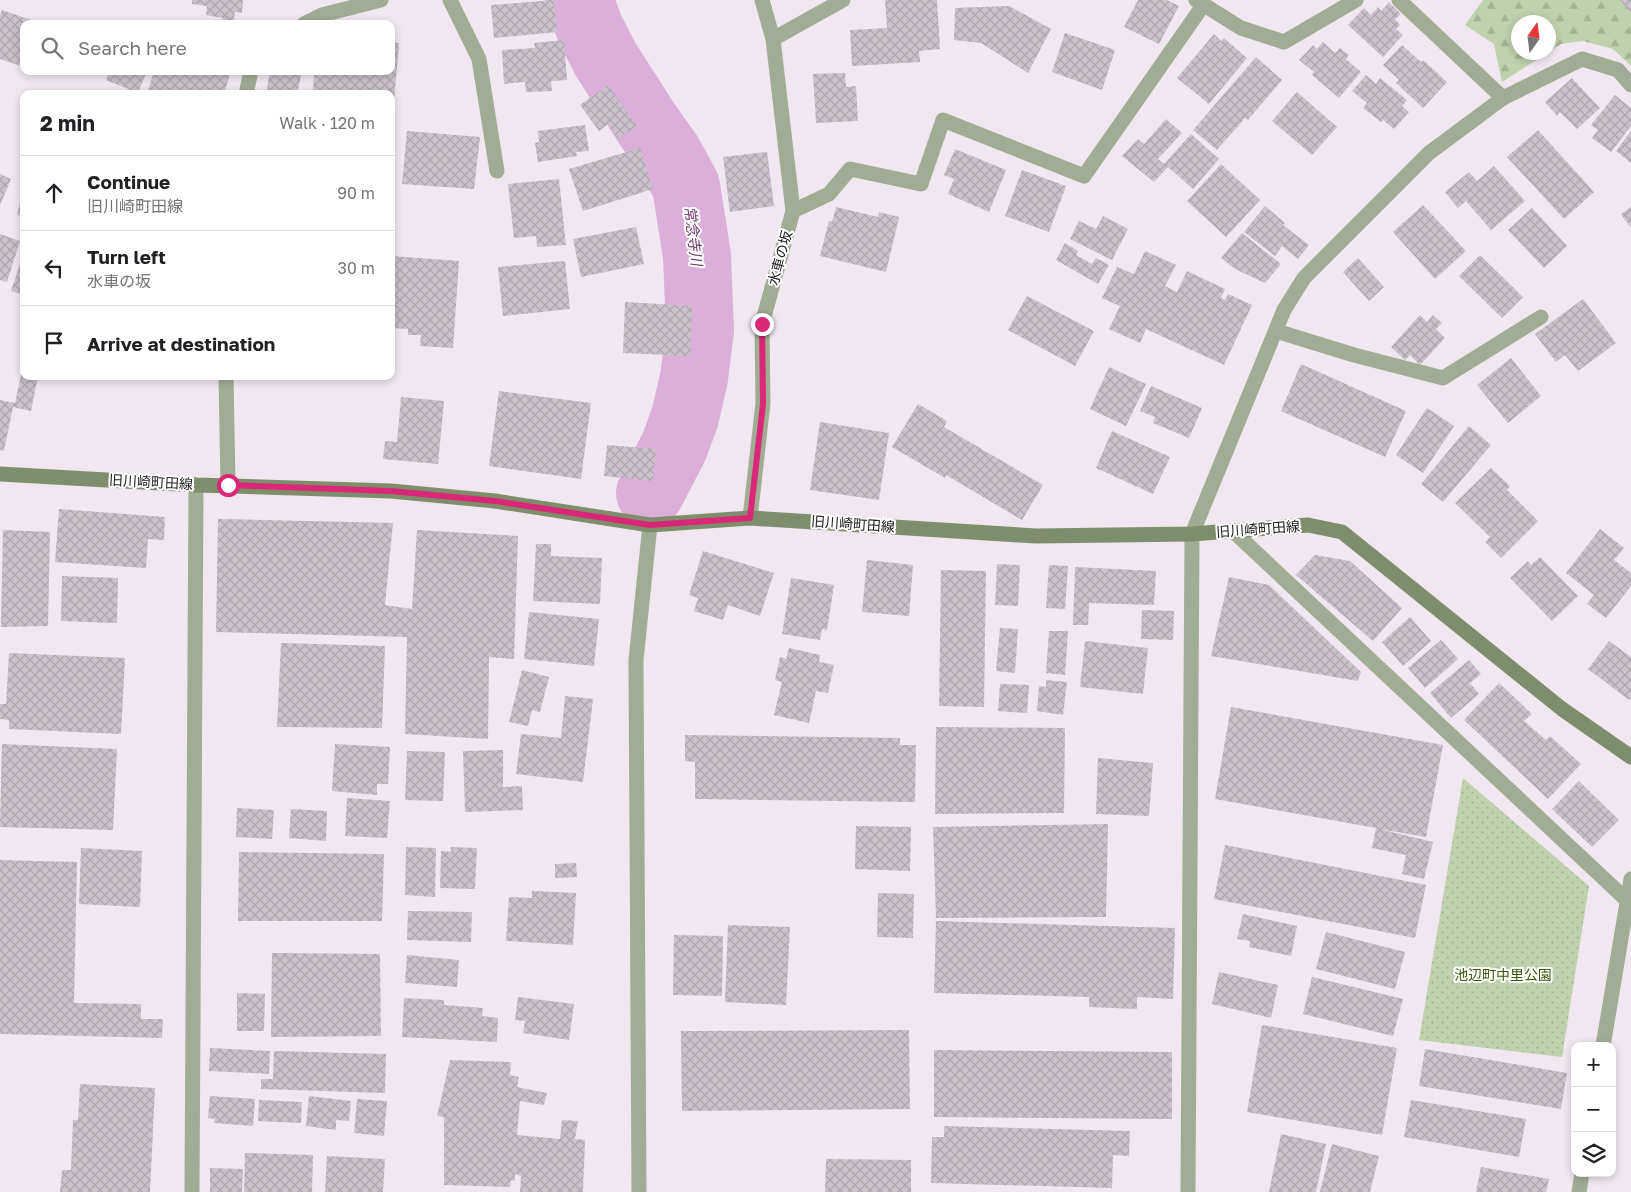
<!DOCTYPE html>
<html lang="en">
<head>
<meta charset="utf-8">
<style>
  body { margin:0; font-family:"Golos Text","Noto Sans JP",sans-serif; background:#f2f2f2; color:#202124 }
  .controls { position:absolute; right:15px; bottom:15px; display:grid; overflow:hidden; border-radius:10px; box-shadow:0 2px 8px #0003 }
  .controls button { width:45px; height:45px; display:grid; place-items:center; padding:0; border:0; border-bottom:1px solid #e0e0e0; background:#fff; color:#202124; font:25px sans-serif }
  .compass { position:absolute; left:1511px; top:15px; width:45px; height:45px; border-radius:50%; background:#fff; box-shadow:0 2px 8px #0003; rotate:14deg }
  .stop { position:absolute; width:15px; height:15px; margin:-11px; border:4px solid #db2777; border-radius:50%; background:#fff }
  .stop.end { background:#db2777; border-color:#fff; box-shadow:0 1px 5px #0008 }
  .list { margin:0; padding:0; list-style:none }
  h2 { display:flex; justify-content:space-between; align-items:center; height:65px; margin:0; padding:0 20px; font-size:21px }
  h2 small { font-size:16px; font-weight:400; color:#757577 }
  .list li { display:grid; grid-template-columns:32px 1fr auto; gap:15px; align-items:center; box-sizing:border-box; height:75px; padding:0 20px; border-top:1px solid #e0e0e0 }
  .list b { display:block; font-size:19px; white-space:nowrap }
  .list p { margin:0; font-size:16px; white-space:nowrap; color:#757577 }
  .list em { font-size:16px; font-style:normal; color:#757577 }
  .icon { flex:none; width:28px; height:28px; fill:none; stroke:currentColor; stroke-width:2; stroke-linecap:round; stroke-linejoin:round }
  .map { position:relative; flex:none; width:1631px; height:1192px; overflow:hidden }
  .search { position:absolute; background:#fff; box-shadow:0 2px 8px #0003; left:20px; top:20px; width:375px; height:55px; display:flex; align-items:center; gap:12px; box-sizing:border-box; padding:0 18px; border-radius:10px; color:#757577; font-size:19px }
  .panel { position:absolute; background:#fff; box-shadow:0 2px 8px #0003; left:20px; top:90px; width:375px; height:290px; border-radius:10px }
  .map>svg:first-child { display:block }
  .green { fill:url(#green-dots) }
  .forest { fill:url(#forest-firs) }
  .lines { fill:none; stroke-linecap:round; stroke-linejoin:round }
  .river { stroke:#dcafdb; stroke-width:68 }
  .building { fill:url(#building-cross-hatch) }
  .minor { stroke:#a1ac95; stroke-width:15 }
  .tertiary { stroke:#a1ac95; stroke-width:15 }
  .secondary { stroke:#7e8e6c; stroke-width:15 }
  .route { stroke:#db2777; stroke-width:6 }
  .labels { text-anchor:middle; stroke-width:4; stroke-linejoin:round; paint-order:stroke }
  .street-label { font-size:14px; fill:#232023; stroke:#fff }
  .park-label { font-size:14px; fill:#3b5704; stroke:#fff }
  .water-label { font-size:15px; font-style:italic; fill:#713a71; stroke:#fff }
</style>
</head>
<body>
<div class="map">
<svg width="1631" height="1192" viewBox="0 0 1631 1192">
  <defs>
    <pattern id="green-dots" width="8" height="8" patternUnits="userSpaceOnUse" patternTransform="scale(1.25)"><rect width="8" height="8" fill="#c0d1ae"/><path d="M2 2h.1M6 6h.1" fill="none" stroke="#a5b395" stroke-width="1.8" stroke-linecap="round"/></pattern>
    <pattern id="forest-firs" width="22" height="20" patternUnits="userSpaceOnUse" patternTransform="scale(1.25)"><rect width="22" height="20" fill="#c0d1ae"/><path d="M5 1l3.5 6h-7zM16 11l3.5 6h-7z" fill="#a5b395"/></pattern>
    <pattern id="building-cross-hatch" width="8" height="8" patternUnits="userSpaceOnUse" patternTransform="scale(1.25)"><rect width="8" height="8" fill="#cac1ca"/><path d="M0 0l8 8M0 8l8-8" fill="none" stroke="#ada6ad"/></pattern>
  </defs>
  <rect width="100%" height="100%" fill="#f0e7f0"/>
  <polygon class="green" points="1463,778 1589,886 1562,1057 1419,1040"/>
  <polygon class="forest" points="1483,0 1631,0 1631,66 1613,49 1583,41 1561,44 1549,52 1548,22 1518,22 1518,52 1547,53 1502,82 1494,44 1465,25"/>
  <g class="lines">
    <polyline class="river" points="579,0 590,29 606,60 647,124 669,155 686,186 697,256 700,330 694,378 685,417 674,447 650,493"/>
  </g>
  <g class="building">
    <polygon points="192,0 243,0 242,13 235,12 233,24 222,24 223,18 206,15 207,6 192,4"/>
    <polygon points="554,0 557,32 494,38 491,5"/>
    <polygon points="885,0 937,0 940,49 919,51 920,62 852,66 850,30 887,28"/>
    <polygon points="1138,0 1167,0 1179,6 1159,44 1124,27"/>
    <polygon points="1620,0 1631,0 1631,12"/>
    <polygon points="1389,2 1401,14 1395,19 1400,25 1396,29 1403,35 1383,57 1348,25 1364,8 1371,15 1378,7 1381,11"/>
    <polygon points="1009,6 1051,29 1028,73 981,43 954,40 955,8"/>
    <polygon points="2,10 40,23 24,24 24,67 0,59 0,15"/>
    <polygon points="1065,33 1115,50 1102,90 1052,72"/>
    <polygon points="1214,34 1221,41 1224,38 1247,58 1209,104 1177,78"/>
    <polygon points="564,40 567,80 551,81 552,91 526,92 525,82 504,84 502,50 535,48 534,43"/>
    <polygon points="391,42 399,43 394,103 391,102 391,94 313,94 314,71 391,71"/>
    <polygon points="1323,42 1335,53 1340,48 1349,55 1346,59 1361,72 1339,98 1312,75 1314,72 1299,60 1313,45 1317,49"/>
    <polygon points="1402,45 1421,62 1423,60 1447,82 1423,108 1396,83 1399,80 1383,65"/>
    <polygon points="1256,57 1282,80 1248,120 1245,118 1217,150 1193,130"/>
    <polygon points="110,71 147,71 138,93 106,80"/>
    <polygon points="154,71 222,71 230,74 224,94 147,94"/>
    <polygon points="270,71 302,71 297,94 266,94"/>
    <polygon points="845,73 846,87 856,86 858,121 816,123 813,74"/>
    <polygon points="1366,75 1376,84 1380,78 1407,100 1402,106 1409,112 1394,129 1383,120 1381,122 1363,108 1367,103 1352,91"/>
    <polygon points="1572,78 1600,108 1577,129 1560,112 1557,116 1545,102"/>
    <polygon points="608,85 637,126 618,139 608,124 599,131 580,105"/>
    <polygon points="1297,92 1337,127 1312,155 1272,121"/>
    <polygon points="1615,95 1631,108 1631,126 1611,152 1592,138 1598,130 1591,125"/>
    <polygon points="1166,119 1182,133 1158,159 1164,164 1191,134 1219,159 1193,189 1168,167 1154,182 1122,156 1138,139 1144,144"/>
    <polygon points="585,125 589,151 576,152 577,156 538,162 535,143 539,142 538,131"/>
    <polygon points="1538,130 1594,192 1564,219 1507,157"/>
    <polygon points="407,131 480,137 474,189 402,184"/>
    <polygon points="1631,131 1631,163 1616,151"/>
    <polygon points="640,148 653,189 583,211 569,169"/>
    <polygon points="955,149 1006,170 989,212 948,194 954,179 944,175"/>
    <polygon points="767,152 774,206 730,212 723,157"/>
    <polygon points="1221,164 1260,200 1226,237 1187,201"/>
    <polygon points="1494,166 1525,201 1491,230 1466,201 1458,208 1445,192 1469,172 1477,181"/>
    <polygon points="1022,170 1066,186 1049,232 1005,216"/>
    <polygon points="0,174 11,179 0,205"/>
    <polygon points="559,179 566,245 537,247 536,236 514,238 508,184"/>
    <polygon points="23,189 24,189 24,217 17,215"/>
    <polygon points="1423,205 1466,251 1435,279 1393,232"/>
    <polygon points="1265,206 1285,223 1283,225 1309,245 1298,259 1282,246 1275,256 1244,232"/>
    <polygon points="836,207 878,217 879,212 899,217 886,272 820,256 829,221 832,222"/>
    <polygon points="1631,207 1631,228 1621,214"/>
    <polygon points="1532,208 1567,246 1544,268 1508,230"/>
    <polygon points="1103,216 1128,229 1112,260 1070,239 1079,221 1096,229"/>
    <polygon points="636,227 644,264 581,277 573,239"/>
    <polygon points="1242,233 1281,264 1265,283 1235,269 1221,258"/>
    <polygon points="0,234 20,241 7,282 0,280"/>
    <polygon points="1065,243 1078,251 1076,255 1092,264 1096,258 1109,265 1098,284 1056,260"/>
    <polygon points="1145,251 1176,265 1165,286 1177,292 1187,271 1225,289 1221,298 1225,300 1228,294 1252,305 1224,365 1146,329 1140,343 1109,329 1120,306 1102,298 1117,267 1134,274"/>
    <polygon points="23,255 24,255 24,295 11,291"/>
    <polygon points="1480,255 1523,297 1502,318 1459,276"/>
    <polygon points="391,256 459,261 453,348 420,346 421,335 408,335 408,329 391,328"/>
    <polygon points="1358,258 1384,287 1369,301 1343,272"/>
    <polygon points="565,261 570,309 503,316 498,267"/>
    <polygon points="1027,296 1094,331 1075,366 1008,330"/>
    <polygon points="1583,299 1616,343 1578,371 1565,355 1556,362 1535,334"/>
    <polygon points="625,302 692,306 690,356 623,353"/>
    <polygon points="1420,315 1427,322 1433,315 1442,323 1436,329 1445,338 1420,365 1410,355 1405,360 1391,347"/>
    <polygon points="1511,358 1541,396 1508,423 1477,385"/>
    <polygon points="1301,364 1406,411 1385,457 1281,411"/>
    <polygon points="1109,367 1146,384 1126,426 1090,409"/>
    <polygon points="22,370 24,370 24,376 38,376 31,411 13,407 4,451 0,450 0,400 15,403"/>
    <polygon points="1151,386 1202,408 1189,438 1153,423 1155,417 1140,411"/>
    <polygon points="499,391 591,403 581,479 489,466"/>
    <polygon points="401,397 444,401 438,464 383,459 385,441 397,442"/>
    <polygon points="918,404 947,421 944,427 1043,485 1022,520 946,475 945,478 892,447"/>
    <polygon points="1427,408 1454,426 1423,473 1396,455"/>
    <polygon points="820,422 889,433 879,500 810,490"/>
    <polygon points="1469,426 1491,445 1443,502 1421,484"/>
    <polygon points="1112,431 1170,457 1153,494 1096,468"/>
    <polygon points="607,445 656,449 653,481 604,476"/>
    <polygon points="1491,468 1510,486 1507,490 1538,521 1501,558 1485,542 1490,537 1455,503"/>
    <polygon points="59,509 165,517 164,540 148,539 146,568 55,562"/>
    <polygon points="218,519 393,523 385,605 412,609 417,530 518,536 514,659 489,657 488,739 405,734 407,637 216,632"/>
    <polygon points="1600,529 1624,548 1614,560 1631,573 1631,586 1606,618 1587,604 1594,595 1566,573"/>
    <polygon points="3,530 50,532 48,626 1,627"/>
    <polygon points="536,544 551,544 551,556 602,558 600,604 533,601"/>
    <polygon points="703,551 774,573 760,616 728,605 723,620 694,611 698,598 689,595"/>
    <polygon points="1315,555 1350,561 1402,608 1373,641 1296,575"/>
    <polygon points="1540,557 1578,596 1552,621 1510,578 1528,561 1531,565"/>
    <polygon points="867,560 913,565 909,616 862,612"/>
    <polygon points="997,564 1020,565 1018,606 995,605"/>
    <polygon points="1049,565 1068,566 1065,609 1046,608"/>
    <polygon points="1075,567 1156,571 1154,605 1089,603 1088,625 1073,625"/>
    <polygon points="941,570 986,571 984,707 939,706"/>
    <polygon points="62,576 118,578 117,623 61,621"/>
    <polygon points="1229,577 1269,585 1361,672 1358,681 1211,656"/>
    <polygon points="791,578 834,585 827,630 822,629 820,640 782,634"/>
    <polygon points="1142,610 1174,611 1173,640 1141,639"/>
    <polygon points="529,612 599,619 594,666 524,659"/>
    <polygon points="1410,617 1431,641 1403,666 1382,642"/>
    <polygon points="1000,628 1018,629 1015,673 996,671"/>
    <polygon points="1049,631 1068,631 1065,675 1046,673"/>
    <polygon points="1441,640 1458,659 1425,688 1408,668"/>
    <polygon points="1085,641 1148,648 1143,694 1080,687"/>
    <polygon points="1609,641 1631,657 1631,698 1629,700 1588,669"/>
    <polygon points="281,643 385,646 382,728 277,727"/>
    <polygon points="789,648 820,655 819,662 834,665 828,693 816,691 809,723 774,715 782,682 775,680 780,657 786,659"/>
    <polygon points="9,653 125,658 121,734 9,729 9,720 0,719 0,704 6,704"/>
    <polygon points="1469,660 1481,674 1470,683 1479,694 1451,718 1430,693"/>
    <polygon points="522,670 549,677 540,712 532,710 528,726 509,722"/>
    <polygon points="1046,680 1067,682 1063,715 1037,711 1039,686 1046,687"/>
    <polygon points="1499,683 1532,714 1524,721 1546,740 1550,736 1581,764 1548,799 1464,720"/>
    <polygon points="1000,684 1029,685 1027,713 998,711"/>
    <polygon points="565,696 593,699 583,782 516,774 521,734 561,738"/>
    <polygon points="1231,707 1443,745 1426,837 1379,829 1433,842 1424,879 1402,874 1406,855 1372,848 1376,828 1215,799"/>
    <polygon points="936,727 1065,728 1064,813 935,814"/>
    <polygon points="685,735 900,738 900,745 916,745 915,802 695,799 695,762 685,761"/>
    <polygon points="2,744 117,749 113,830 0,827"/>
    <polygon points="335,744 390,747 388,784 377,784 377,795 332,791"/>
    <polygon points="503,750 503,787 522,786 523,810 465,812 463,751"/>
    <polygon points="407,751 445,752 443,801 405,800"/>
    <polygon points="1098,758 1153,763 1149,816 1096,814"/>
    <polygon points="1579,781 1619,820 1592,847 1552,809"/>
    <polygon points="347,798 390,801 387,838 345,836"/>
    <polygon points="237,808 274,810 272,839 236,837"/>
    <polygon points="291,809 327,811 326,841 289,838"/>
    <polygon points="1108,824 1106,917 936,918 933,827"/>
    <polygon points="856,826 911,827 910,871 855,869"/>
    <polygon points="1225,845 1426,885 1415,938 1214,899"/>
    <polygon points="406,847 436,848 435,897 405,895"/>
    <polygon points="451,847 477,848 475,889 440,888 441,851 451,852"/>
    <polygon points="81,848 142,851 140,907 79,904"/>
    <polygon points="239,852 384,854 382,921 238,921"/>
    <polygon points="0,860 77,862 74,1003 141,1004 141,1019 163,1019 162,1038 0,1034"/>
    <polygon points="576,863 577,877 555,878 555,864"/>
    <polygon points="532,891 576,893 573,945 506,941 509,897 532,898"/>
    <polygon points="878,893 914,894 913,938 877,937"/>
    <polygon points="408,911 472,912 471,942 407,940"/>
    <polygon points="1243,914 1297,926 1291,956 1249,947 1250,941 1237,939"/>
    <polygon points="936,921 1175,928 1173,999 1137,997 1137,1009 1089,1007 1089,997 934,993"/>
    <polygon points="728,925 790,927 786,1005 725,1002"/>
    <polygon points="1326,932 1405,952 1395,989 1316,969"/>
    <polygon points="674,935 723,936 722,996 673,995"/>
    <polygon points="272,953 380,954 381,1036 271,1037"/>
    <polygon points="407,955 459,960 457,987 405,983"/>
    <polygon points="1219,972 1278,985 1271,1018 1212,1004"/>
    <polygon points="1312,977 1403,999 1393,1036 1303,1014"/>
    <polygon points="237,993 265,994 264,1031 237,1031"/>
    <polygon points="518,997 574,1004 569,1040 523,1033 525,1021 515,1020"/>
    <polygon points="404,998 444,1000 444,1005 483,1008 482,1016 498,1018 497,1042 402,1037"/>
    <polygon points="1262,1025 1397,1048 1382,1135 1247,1112"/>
    <polygon points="909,1030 910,1109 682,1111 681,1031"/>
    <polygon points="210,1048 270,1051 269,1074 209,1071"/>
    <polygon points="1425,1049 1567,1073 1561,1109 1419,1086"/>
    <polygon points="934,1050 1172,1052 1172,1119 934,1117"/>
    <polygon points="274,1051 386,1054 385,1093 261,1089 261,1079 273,1079"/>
    <polygon points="450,1060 511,1062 510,1075 519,1077 517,1087 547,1093 544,1105 520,1101 517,1135 560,1139 562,1120 578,1121 575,1139 585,1140 583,1192 520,1192 521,1176 515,1174 515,1181 511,1180 510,1187 444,1185 444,1117 437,1116"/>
    <polygon points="80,1084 155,1088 150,1192 60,1192 62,1170 71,1170 73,1120 78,1120"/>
    <polygon points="210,1096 255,1099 253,1126 214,1123 215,1119 208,1118"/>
    <polygon points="309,1096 351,1101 349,1121 336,1120 336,1130 306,1126"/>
    <polygon points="357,1099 387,1101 384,1136 354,1133"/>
    <polygon points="259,1100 302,1102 301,1123 258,1121"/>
    <polygon points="1411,1100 1526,1119 1519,1157 1404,1137"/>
    <polygon points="944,1126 1130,1131 1129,1156 1113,1155 1112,1188 931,1183 932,1137 944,1137"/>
    <polygon points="1281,1134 1326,1144 1316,1192 1269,1192"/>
    <polygon points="1332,1144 1379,1156 1370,1192 1320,1192"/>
    <polygon points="245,1153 313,1155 312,1192 244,1192"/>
    <polygon points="327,1156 385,1159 383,1192 325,1192"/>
    <polygon points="826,1159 911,1160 911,1192 825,1192"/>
    <polygon points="1481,1167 1549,1179 1546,1192 1476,1192"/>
    <polygon points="210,1168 243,1169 242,1192 210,1192"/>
  </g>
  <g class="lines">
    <g class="minor">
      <polyline points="450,0 479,59 497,171"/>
      <polyline points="1196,0 1241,28 1284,42 1356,0"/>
      <polyline points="304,24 322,15 381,0"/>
      <polyline points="773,39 843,0"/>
      <polyline points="246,94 251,71"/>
      <polyline points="1503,98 1582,59 1618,70 1631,85"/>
      <polyline points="793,211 829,194 850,169 921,184 943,120 1084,176 1204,4"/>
      <polyline points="1276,331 1354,355 1443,378 1541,317"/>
      <polyline points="226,376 228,485"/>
      <polyline points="750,518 763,403 762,324 793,211 773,39 762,0"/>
      <polyline points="1233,531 1631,904"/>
      <polyline points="1603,1046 1631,879"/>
      <polyline points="192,1192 196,485"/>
      <polyline points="1188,1192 1192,534 1284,310 1304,278 1429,153 1503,98 1399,0"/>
      <polyline points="1579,1192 1582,1173"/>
    </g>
    <polyline class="tertiary" points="639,1192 636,660 650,525"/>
    <polyline class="secondary" points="0,474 196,485 391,491 495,501 650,525 750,518 1036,536 1192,534 1308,525 1342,532 1562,709 1631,757"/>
  </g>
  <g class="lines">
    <polyline class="route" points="228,485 391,491 495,501 650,525 750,518 763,404 762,324"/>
  </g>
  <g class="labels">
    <g class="street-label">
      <text transform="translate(780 258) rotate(-75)" y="5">水車の坂</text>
      <text transform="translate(151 482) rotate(3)" y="5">旧川崎町田線</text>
      <text transform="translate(853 524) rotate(4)" y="5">旧川崎町田線</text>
      <text transform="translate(1258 529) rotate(-4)" y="5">旧川崎町田線</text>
    </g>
    <g class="park-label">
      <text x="1503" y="980">池辺町中里公園</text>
    </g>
    <g class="water-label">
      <text transform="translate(693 236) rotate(83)" y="5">常念寺川</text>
    </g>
  </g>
</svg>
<div class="controls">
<button>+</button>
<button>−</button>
<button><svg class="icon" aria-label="layers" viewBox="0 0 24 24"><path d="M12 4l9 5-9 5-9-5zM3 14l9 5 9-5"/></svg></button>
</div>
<svg class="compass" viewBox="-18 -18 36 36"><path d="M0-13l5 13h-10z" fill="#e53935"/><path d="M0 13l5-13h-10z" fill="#757577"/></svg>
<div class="stop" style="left:228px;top:485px"></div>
<div class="stop end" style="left:762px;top:324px"></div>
<div class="search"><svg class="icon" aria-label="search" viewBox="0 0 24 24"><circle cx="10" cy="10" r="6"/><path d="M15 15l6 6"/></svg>Search here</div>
<section class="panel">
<h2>2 min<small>Walk · 120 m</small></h2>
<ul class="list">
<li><svg class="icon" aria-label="ahead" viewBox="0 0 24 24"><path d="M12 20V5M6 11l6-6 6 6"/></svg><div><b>Continue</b><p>旧川崎町田線</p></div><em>90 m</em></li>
<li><svg class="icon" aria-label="left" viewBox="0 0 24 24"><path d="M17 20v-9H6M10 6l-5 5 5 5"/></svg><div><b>Turn left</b><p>水車の坂</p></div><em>30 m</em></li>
<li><svg class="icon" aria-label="arrive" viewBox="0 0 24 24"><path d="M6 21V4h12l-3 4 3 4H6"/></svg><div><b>Arrive at destination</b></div></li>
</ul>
</section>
</div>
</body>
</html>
